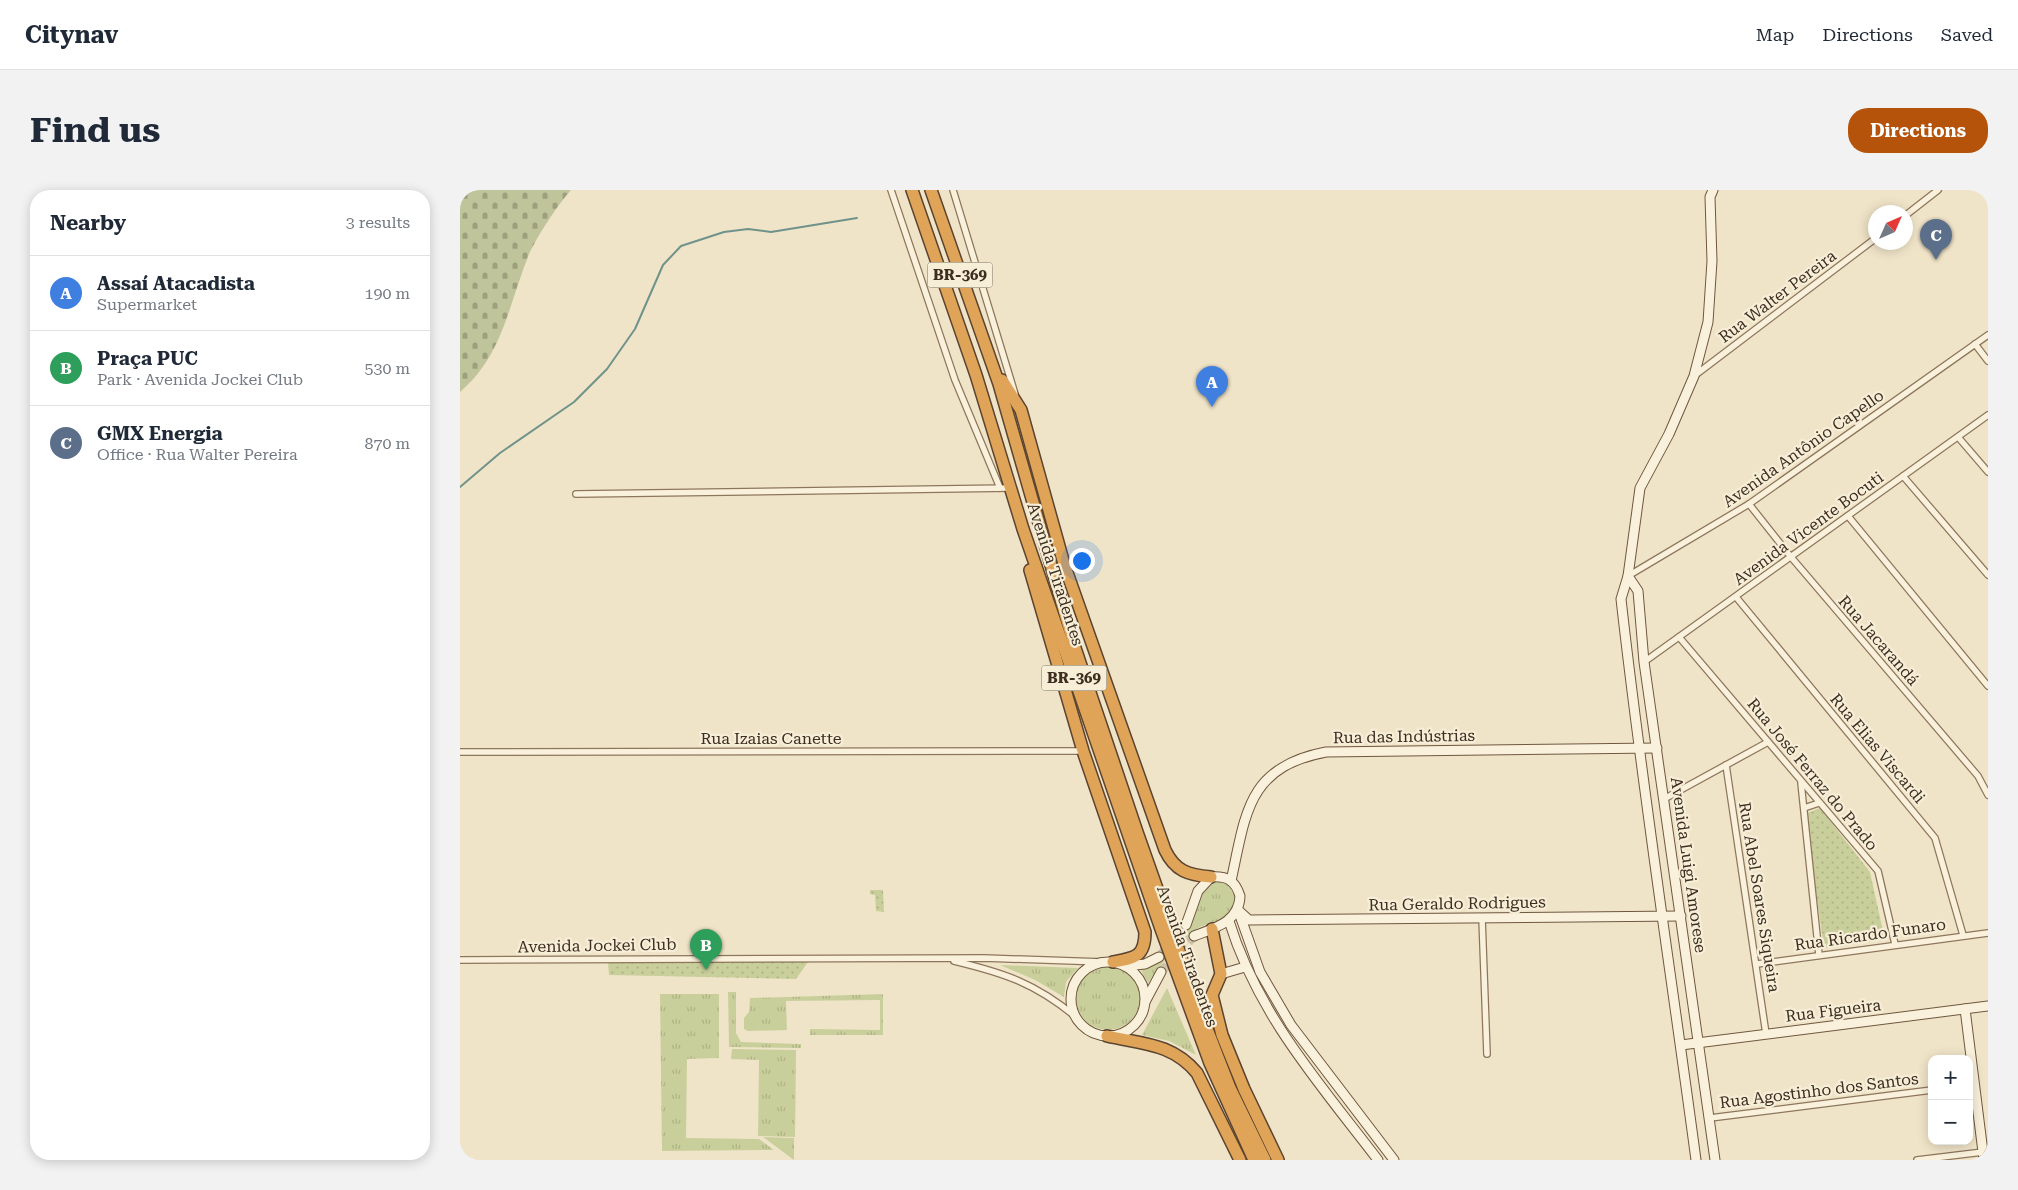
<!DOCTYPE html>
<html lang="en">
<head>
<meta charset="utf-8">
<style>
  body { margin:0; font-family:"Roboto Serif",serif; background:#f2f2f3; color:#1f2937 }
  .controls { position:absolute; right:15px; bottom:15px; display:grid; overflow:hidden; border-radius:10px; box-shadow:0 2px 12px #0003 }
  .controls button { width:45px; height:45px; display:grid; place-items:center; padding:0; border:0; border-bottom:1px solid #e0e1e3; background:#fff; color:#1f2937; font:25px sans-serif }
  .compass { position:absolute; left:1408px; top:15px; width:45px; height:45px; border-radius:50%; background:#fff; box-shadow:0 2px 12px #0003; rotate:45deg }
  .you { position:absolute; left:621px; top:370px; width:18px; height:18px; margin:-12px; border:4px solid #fff; border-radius:50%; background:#1a73e8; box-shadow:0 0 0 8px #1a73e833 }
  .badge { display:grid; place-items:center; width:32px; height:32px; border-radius:50%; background:#b45309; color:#fff; font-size:16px; font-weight:700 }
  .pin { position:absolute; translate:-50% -41px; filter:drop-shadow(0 1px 2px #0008) }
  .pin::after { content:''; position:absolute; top:26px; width:18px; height:15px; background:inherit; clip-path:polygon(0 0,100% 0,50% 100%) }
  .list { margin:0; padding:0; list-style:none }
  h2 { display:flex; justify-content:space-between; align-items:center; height:65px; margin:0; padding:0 20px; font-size:21px }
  h2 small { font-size:16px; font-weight:400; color:#747a83 }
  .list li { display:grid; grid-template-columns:32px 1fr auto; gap:15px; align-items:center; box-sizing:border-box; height:75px; padding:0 20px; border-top:1px solid #e0e1e3 }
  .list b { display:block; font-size:19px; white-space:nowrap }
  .list p { margin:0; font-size:16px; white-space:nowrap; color:#747a83 }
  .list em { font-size:16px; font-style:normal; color:#747a83 }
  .map { position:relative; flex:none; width:1528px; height:970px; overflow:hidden; border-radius:20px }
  header { display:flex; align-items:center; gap:30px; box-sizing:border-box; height:70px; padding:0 25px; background:#fff; border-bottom:1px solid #e0e1e3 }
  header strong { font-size:24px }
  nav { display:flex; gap:28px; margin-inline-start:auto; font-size:18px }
  .intro { display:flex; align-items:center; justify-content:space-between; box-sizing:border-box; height:120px; padding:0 30px }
  h1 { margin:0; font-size:35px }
  .button { padding:12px 22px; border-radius:20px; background:#b45309; color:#fff; font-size:18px; font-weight:700 }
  main { display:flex; gap:30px; padding:0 30px }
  aside { flex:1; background:#fff; border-radius:20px; box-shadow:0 2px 12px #0003 }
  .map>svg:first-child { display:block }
  .grass { fill:url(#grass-tufts) }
  .cemetery { fill:url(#cemetery-stones) }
  .park { fill:url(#park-dots) }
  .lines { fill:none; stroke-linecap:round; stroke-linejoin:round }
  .stream { stroke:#6f938a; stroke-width:2 }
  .secondary-tunnel { stroke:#ccc0a6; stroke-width:9; stroke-dasharray:9 4.5; stroke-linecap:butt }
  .street-casing { stroke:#8d765c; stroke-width:8 }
  .secondary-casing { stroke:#6f573f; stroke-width:11 }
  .highway-casing { stroke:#5b4430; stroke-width:14 }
  .street { stroke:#faf1dc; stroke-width:5.5 }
  .secondary { stroke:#faf1dc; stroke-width:9 }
  .highway { stroke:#e0a458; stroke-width:11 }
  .labels { text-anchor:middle; stroke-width:4.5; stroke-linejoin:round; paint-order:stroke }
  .shield { fill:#f7eed8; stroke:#756857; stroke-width:1 }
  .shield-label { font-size:15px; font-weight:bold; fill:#3d2e20 }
  .street-label { font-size:16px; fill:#3d2e20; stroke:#f7eed8 }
</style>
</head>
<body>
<header>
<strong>Citynav</strong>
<nav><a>Map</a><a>Directions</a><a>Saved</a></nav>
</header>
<div class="intro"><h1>Find us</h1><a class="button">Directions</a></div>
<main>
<aside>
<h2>Nearby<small>3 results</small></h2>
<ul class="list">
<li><span class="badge" style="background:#3f7fe0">A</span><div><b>Assaí Atacadista</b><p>Supermarket</p></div><em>190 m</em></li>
<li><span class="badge" style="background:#2e9e5b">B</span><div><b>Praça PUC</b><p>Park · Avenida Jockei Club</p></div><em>530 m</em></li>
<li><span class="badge" style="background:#5c6f8a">C</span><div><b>GMX Energia</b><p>Office · Rua Walter Pereira</p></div><em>870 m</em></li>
</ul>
</aside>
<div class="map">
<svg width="1528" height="970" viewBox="0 0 1528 970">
  <defs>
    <pattern id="grass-tufts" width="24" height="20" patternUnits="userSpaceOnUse" patternTransform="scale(1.25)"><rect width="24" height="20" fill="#c9cf9b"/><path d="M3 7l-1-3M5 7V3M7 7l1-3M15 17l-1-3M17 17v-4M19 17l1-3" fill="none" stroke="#aeb285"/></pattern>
    <pattern id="cemetery-stones" width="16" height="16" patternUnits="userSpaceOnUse" patternTransform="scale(1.25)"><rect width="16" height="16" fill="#bfc49a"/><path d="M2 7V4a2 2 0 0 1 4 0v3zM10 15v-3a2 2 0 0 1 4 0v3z" fill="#9ca07d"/></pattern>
    <pattern id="park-dots" width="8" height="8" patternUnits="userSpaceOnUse" patternTransform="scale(1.25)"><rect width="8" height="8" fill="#c9cf9b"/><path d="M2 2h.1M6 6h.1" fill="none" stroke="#aeb285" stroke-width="1.8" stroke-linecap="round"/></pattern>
  </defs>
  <rect width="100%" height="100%" fill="#f0e4c8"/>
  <g class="grass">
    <path d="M 758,692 L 767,694 L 775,706 C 774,737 747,728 731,743 C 716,757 699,775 688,793 L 680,778 L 699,771 L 732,734 L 744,700 L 750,694 Z"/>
    <polygon points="540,775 618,778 606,792 604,807 575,790"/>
    <circle cx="648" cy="808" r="32"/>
    <polygon points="707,798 736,865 709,851 682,845"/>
    <polygon points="268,802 276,802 276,843 281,852 341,854 341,858 269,857"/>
    <polygon points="200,804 259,804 259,868 227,869 226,948 299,949 314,960 202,961"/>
    <polygon points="423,804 423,845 350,845 350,839 420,840 420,810 326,811 327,840 288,841 284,839 284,828 289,822 290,808"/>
    <polygon points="272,859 336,860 335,947 298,946 299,870 271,869"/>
    <polygon points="303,947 334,948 334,970"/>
  </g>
  <path class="cemetery" d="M 0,0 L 111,0 C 97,16 78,45 69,64 C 49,113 43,166 0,202 Z"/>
  <g class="park">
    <polygon points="1360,618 1410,682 1425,750 1364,758 1345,624"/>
    <polygon points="410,700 423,700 424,722 416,721 415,705 410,704"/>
    <polygon points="148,770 348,772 336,789 149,785"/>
  </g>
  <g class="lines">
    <polyline class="stream" points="0,297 40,263 114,212 147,179 175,139 203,75 221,56 264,42 288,39 311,42 397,28"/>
    <g class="secondary-tunnel">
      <polyline points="699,767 726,735"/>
      <polyline points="701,782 734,746"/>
    </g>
    <g class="street-casing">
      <g id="street">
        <polyline points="431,0 495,190 540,298"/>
        <polyline points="493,0 555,204"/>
        <polyline points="1446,25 1478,0"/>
        <polyline points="1515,154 1528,171"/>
        <polyline points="1234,186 1416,48"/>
        <polyline points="1498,247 1528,282"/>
        <polyline points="1443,286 1528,385"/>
        <polyline points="116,304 552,298"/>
        <polyline points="1289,314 1331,367 1518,586 1528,605"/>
        <polyline points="1388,326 1528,496"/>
        <polyline points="1168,386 1289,314 1528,145"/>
        <polyline points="1276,407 1475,648 1503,745"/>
        <polyline points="1219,447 1418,681 1435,754"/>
        <polyline points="1184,472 1528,225"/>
        <polyline points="0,562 623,561"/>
        <polyline points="1266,575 1306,844"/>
        <polyline points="1341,593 1359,765"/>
        <polyline points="1204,609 1308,552"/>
        <polyline points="1344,618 1359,613"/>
        <polyline points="1022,728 1027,864"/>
        <polyline points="0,770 524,768 643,772"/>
        <path d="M 494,771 C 544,783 575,793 616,827"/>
        <polyline points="1297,774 1528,743"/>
        <polyline points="1250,928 1472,900"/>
        <polyline points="1457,970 1523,962"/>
      </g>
    </g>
    <g class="secondary-casing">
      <g id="secondary">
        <polyline points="1168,386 1178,401 1184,472 1255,970"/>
        <path d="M 771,691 C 786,623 787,577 866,562 L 1197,558"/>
        <polyline points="778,720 789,730 1221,726"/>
        <polyline points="778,720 800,782 831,835 934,970"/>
        <path d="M 769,731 C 798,825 860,894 918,970"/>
        <path d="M 726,735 L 738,701 L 751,687 C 767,686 775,690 780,706 C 779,732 755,738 734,746"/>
        <circle cx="648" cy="809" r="37"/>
        <polyline points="665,776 685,774 699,767"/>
        <polyline points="761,784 785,777"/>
        <polyline points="685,812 701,782"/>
        <polyline points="1505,819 1524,970"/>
        <polyline points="1221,855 1528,816"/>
        <path d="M 1236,970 C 1211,783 1182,597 1161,409 L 1168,386 L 1180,298 L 1209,244 L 1234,186 L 1248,132 L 1252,71 L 1250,7 L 1253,0"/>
      </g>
    </g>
    <g class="highway-casing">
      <g id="highway">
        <polyline points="452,0 516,185 563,339 701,739 750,873 794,970"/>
        <polyline points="471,0 539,194 614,455 677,642 742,826 770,898 805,970"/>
        <path d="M 542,190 L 561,220 L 604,374 L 705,660 C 715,681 728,685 751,687"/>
        <path d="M 570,380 L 623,561 L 685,742 C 685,767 675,768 653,772"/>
        <polyline points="752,739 761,784 752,805 762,845 784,899 818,970"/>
        <path d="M 647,846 C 682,854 712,853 737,883 L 780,970"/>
      </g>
    </g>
    <use href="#street" class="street"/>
    <use href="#secondary" class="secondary"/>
    <use href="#highway" class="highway"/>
  </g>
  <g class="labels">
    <g class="shield">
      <rect x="467.5" y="72.5" width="65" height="25" rx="4"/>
      <rect x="581.5" y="475.5" width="65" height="25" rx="4"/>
    </g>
    <g class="shield-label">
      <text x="500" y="90">BR-369</text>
      <text x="614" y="493">BR-369</text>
    </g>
    <g class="street-label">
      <text transform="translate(1317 106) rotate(-37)" y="6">Rua Walter Pereira</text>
      <text transform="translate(1343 258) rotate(-35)" y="6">Avenida Antônio Capello</text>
      <text transform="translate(1348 338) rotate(-36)" y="6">Avenida Vicente Bocuti</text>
      <text transform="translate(596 384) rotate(72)" y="6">Avenida Tiradentes</text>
      <text transform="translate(1419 450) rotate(49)" y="6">Rua Jacarandá</text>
      <text transform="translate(944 546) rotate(-1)" y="6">Rua das Indústrias</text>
      <text x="311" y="554">Rua Izaias Canette</text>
      <text transform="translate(1418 558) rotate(50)" y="6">Rua Elias Viscardi</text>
      <text transform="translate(1353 584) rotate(50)" y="6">Rua José Ferraz do Prado</text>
      <text transform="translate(1229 675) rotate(82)" y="6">Avenida Luigi Amorese</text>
      <text transform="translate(1300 707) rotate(81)" y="6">Rua Abel Soares Siqueira</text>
      <text transform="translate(997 713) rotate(-1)" y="6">Rua Geraldo Rodrigues</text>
      <text transform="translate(1410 744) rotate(-8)" y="6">Rua Ricardo Funaro</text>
      <text transform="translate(137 755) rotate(-1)" y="6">Avenida Jockei Club</text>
      <text transform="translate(728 766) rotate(70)" y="6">Avenida Tiradentes</text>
      <text transform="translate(1373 820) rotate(-7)" y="6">Rua Figueira</text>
      <text transform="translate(1359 900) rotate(-7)" y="6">Rua Agostinho dos Santos</text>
    </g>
  </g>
</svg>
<div class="controls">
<button>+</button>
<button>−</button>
</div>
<svg class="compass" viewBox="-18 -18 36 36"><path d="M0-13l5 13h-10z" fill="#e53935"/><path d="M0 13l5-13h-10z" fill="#747a83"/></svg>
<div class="you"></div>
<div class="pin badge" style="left:752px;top:217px;background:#3f7fe0">A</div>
<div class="pin badge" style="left:246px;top:780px;background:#2e9e5b">B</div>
<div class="pin badge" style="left:1476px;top:70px;background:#5c6f8a">C</div>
</div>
</main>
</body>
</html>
